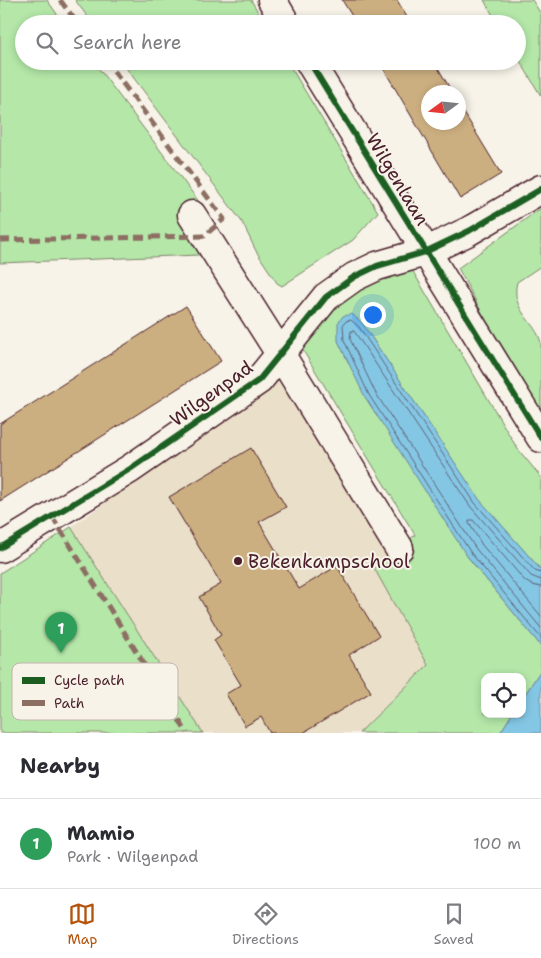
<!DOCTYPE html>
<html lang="en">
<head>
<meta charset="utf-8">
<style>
  body { margin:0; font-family:"Shantell Sans",sans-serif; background:#f7f7f7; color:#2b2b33 }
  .controls { position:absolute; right:15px; bottom:15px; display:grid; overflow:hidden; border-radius:10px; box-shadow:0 2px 8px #0003 }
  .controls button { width:45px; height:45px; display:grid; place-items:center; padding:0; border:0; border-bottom:1px solid #e1e1e2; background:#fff; color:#2b2b33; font:25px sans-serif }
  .compass { position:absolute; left:421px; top:85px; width:45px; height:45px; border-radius:50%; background:#fff; box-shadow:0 2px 8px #0003; rotate:255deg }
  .you { position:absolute; left:372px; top:314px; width:18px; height:18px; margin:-12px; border:4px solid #fff; border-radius:50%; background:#1a73e8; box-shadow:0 0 0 8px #1a73e833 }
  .badge { display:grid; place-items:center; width:32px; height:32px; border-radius:50%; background:#b45309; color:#fff; font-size:16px; font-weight:700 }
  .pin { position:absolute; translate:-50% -41px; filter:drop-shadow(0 1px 2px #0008) }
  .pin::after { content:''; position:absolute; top:26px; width:18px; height:15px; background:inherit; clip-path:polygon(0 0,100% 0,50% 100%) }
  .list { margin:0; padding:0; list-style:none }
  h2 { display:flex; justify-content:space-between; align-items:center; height:65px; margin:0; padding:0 20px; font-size:21px }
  h2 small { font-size:16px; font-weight:400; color:#7c7c81 }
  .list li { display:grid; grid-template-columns:32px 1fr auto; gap:15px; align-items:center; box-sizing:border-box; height:90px; padding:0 20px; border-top:1px solid #e1e1e2 }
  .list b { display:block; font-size:19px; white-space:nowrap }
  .list p { margin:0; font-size:16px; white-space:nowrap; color:#7c7c81 }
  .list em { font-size:16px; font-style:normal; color:#7c7c81 }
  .icon { flex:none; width:28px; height:28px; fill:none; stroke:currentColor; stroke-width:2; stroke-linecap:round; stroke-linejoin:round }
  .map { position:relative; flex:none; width:541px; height:733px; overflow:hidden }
  .search { position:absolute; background:#fff; box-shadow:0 2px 8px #0003; left:15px; right:15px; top:15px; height:55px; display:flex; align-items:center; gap:12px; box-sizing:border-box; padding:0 18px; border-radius:28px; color:#7c7c81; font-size:19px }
  .sheet { height:155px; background:#fff }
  nav { display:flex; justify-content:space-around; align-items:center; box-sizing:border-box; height:70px; border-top:1px solid #e1e1e2; background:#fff; font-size:14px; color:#7c7c81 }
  nav a { display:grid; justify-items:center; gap:2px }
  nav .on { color:#b45309 }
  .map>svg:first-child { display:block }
  .built { fill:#eadfc9 }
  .green { fill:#b4e7a8; stroke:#7f836a }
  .water { fill:#84c7e5; stroke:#6d849b }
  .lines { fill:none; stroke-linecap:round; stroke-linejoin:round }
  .shore { stroke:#616275; stroke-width:1 }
  .building { fill:#ccaf80; stroke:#4a1f2b }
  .minor-casing { stroke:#4a1f2b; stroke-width:31 }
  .minor { stroke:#f7f3e8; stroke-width:28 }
  .quiet { stroke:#8d6e63; stroke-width:5; stroke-dasharray:10 5; stroke-linecap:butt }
  .cycleway-casing { stroke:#f7f3e8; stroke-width:9 }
  .cycleway { stroke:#1b5e20; stroke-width:6 }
  .poi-dot { fill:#4a1f2b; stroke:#f7f3e8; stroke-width:2 }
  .labels { text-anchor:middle; stroke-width:4; stroke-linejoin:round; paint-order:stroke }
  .street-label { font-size:19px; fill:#4a1f2b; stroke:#f7f3e8 }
  .poi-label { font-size:19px; fill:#4a1f2b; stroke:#f7f3e8; text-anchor:start }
  .key { fill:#f7f3e8; stroke:#c3b3af; stroke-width:1 }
  .key-label { font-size:14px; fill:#4a1f2b }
</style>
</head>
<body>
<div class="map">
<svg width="541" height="733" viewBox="0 0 541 733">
  <rect width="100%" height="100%" fill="#f7f3e8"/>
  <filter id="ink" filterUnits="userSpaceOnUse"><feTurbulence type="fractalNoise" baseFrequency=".02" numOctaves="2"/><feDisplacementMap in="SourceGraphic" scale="10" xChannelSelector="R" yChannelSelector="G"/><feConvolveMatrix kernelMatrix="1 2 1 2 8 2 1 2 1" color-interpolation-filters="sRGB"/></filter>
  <g filter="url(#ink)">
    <polygon class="built" points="278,379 391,553 374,568 428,665 359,733 203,733 71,527"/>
    <g class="green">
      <polygon points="0,0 47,0 64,24 24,24 24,61 93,61 209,215 224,254 0,263"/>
      <polygon points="75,0 251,0 265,24 93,24"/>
      <polygon points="484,0 532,0 541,14 541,96 517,56 517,24 498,24"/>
      <polygon points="121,61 287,61 378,212 353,240 282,286 277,283 256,251 242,222"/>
      <path d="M 541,208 L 541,266 L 517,282 C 510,311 536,321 541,343 C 541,360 541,392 541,410 L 489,326 L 458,268 Z"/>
      <polygon points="405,258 517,448 541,477 541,570 479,500 362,323 467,556 541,646 541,670 522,699 522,677 485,677 485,714 512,714 500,733 359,733 428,665 374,568 415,535 296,339 295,314"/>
      <polygon points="71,527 203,733 0,733 0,573"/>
    </g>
    <g class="water">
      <polygon points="352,314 362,323 479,499 541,570 541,646 467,556 365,397 338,341 338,323 343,316"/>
      <polygon points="541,670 541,733 500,733 512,714 522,714 522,699"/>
    </g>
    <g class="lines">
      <g class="shore">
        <polyline points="541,573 535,571 475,503 359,327 351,320 346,321 343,325 344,340 369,395 471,553 541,638"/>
        <polyline points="541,580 531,576 470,506 354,331 351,331 350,339 375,392 476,549 541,628"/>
        <polyline points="541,587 532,585 525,581 473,520 469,520 469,523 482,545 541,616"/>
      </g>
    </g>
    <g class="building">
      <polygon points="342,0 397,0 411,24 357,24"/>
      <polygon points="379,61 434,61 452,92 428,92 428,122 458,122 458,103 501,174 460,199"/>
      <polygon points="186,306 221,361 0,501 0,424"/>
      <polygon points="251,448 286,507 259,522 299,589 337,566 379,636 349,655 371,692 303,733 270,733 261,717 245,726 226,694 241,685 214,640 221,635 199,597 221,584 169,497"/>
    </g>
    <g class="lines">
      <g class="minor-casing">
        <g id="minor">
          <polyline points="272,0 286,24"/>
          <polyline points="309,61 541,438"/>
          <polyline points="192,215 281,355 399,548"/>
          <polyline points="0,548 130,469 259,380 326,297 354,277 377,266 425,252 469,231 541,189"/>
        </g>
      </g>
      <use href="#minor" class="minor"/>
      <g class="quiet">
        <polyline points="60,0 78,24"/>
        <polyline points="0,240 204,236 224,219 106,61"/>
        <polyline points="52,516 187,733"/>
      </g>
      <g class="cycleway-casing">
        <g id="cycleway">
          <polyline points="309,61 541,438"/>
          <polyline points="0,548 130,469 259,380 326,297 354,277 377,266 425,252 469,231 541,189"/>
        </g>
      </g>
      <use href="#cycleway" class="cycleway"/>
    </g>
  </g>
  <circle class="poi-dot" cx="238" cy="561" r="5"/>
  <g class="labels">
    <g class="street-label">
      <text transform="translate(398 179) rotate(59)" y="7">Wilgenlaan</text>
      <text transform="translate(211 393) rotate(-36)" y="7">Wilgenpad</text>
    </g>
    <g class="poi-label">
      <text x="248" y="568">Bekenkampschool</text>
    </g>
  </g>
  <rect x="12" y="663" width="166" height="57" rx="8" class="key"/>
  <rect x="22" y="677" width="23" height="7" fill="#1b5e20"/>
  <rect x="22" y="700" width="23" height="6" fill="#8d6e63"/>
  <g class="key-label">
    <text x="54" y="685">Cycle path</text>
    <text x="54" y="708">Path</text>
  </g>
</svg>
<div class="controls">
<button><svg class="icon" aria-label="locate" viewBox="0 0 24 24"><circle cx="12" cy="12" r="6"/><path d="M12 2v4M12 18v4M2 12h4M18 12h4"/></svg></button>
</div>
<svg class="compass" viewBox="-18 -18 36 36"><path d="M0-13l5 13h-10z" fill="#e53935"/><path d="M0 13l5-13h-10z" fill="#7c7c81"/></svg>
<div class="you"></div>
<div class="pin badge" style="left:61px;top:653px;background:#2e9e5b">1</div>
<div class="search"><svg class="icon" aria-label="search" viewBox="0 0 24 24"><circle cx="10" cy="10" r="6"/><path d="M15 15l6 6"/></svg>Search here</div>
</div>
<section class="sheet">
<h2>Nearby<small></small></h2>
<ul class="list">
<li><span class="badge" style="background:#2e9e5b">1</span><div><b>Mamio</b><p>Park · Wilgenpad</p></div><em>100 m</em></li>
</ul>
</section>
<nav>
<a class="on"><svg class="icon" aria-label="map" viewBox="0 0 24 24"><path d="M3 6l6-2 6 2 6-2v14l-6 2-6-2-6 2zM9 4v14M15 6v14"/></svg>Map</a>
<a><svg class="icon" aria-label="directions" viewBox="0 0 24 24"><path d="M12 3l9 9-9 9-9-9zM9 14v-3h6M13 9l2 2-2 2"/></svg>Directions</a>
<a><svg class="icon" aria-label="saved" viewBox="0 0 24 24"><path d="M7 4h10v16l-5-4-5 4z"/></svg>Saved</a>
</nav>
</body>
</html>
